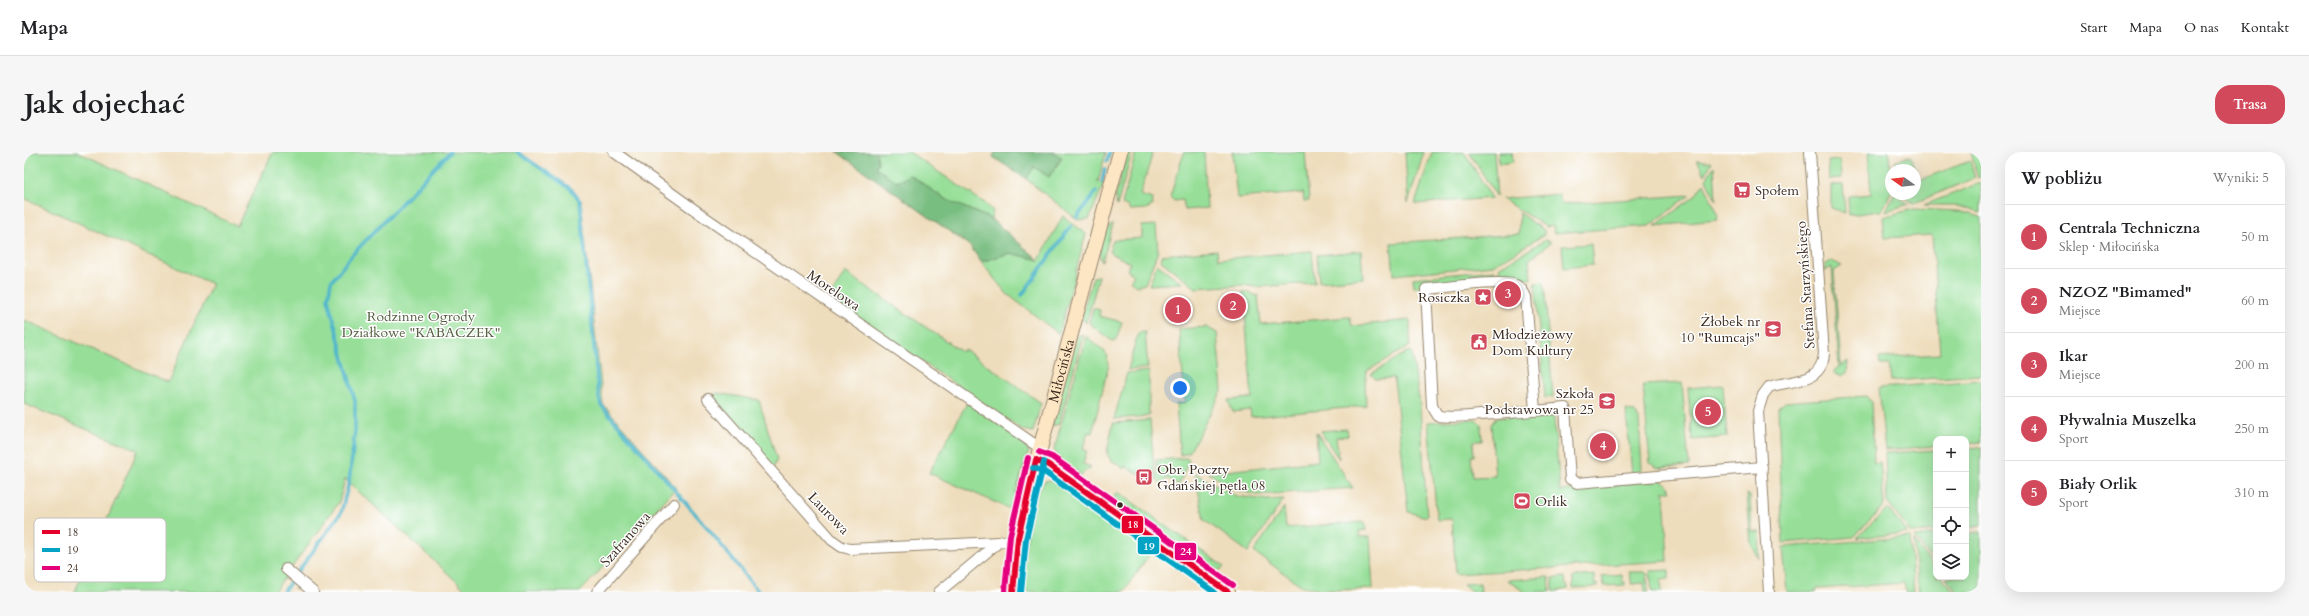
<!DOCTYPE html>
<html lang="pl">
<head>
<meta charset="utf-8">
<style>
  body { margin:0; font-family:Cardo,serif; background:#f6f6f6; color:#202124 }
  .controls { position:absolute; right:12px; bottom:12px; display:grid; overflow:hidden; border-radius:8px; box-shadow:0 4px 16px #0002 }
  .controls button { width:36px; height:36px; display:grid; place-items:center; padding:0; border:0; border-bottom:1px solid #e0e0e0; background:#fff; color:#202124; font:20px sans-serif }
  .compass { position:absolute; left:1861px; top:12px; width:36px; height:36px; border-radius:50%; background:#fff; box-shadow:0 4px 16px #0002; rotate:285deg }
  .you { position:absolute; left:1156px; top:236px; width:14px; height:14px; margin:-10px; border:3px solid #fff; border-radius:50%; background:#1a73e8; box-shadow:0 0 0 6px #1a73e833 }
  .badge { display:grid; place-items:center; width:26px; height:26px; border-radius:50%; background:#d1495b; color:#fff; font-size:13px; font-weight:700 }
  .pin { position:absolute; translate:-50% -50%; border:2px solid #fff; box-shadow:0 1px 4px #0006 }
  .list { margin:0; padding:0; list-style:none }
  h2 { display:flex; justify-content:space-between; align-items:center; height:52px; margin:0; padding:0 16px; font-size:17px }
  h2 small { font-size:13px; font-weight:400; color:#757577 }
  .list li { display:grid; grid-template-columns:26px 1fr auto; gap:12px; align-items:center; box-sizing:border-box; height:64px; padding:0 16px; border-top:1px solid #e0e0e0 }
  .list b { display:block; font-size:15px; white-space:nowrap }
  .list p { margin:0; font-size:13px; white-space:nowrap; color:#757577 }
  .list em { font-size:13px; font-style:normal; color:#757577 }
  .icon { flex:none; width:22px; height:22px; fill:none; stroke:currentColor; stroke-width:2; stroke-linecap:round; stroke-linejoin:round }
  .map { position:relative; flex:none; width:1957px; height:440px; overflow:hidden; border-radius:16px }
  header { display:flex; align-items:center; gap:24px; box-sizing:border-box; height:56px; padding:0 20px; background:#fff; border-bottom:1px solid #e0e0e0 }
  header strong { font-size:19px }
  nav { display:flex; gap:22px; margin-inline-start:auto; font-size:14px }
  .intro { display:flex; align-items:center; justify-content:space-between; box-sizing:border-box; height:96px; padding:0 24px }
  h1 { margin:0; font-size:28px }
  .button { padding:10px 18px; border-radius:16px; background:#d1495b; color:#fff; font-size:14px; font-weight:700 }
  main { display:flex; gap:24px; padding:0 24px }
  aside { flex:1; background:#fff; border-radius:16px; box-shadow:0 4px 16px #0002 }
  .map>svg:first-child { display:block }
  .green { fill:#97df99; stroke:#69845c }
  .forest { fill:#79be81; stroke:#5a7450 }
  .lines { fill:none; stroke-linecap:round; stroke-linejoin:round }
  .stream { stroke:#4cb5cb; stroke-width:3.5 }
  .street-casing { stroke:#94846d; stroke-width:12 }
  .secondary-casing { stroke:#94846d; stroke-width:16 }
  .street { stroke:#fff; stroke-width:10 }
  .secondary { stroke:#fce6c4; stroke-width:14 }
  .bus-1-casing { stroke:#fff; stroke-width:9 }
  .bus-2-casing { stroke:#fff; stroke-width:9 }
  .bus-3-casing { stroke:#fff; stroke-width:9 }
  .bus-1 { stroke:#e4002b; stroke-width:6 }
  .bus-2 { stroke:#03a3c5; stroke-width:6 }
  .bus-3 { stroke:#e5007d; stroke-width:6 }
  .bus-dot { fill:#3b2a1e; stroke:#fff; stroke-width:1.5 }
  .labels { text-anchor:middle; stroke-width:3; stroke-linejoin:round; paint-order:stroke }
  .poi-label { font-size:14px; fill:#3b2a1e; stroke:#fff; text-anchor:start }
  .street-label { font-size:14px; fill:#3b2a1e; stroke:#fff }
  .park-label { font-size:14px; fill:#576043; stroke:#fff }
  .key { fill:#fff; stroke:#c4bfbc; stroke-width:1 }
  .key-label { font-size:11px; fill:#3b2a1e }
  .line-badge { stroke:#fff; stroke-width:1.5 }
  .badge-label { font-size:11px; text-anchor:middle; font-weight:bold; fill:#fff }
</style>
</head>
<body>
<header>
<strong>Mapa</strong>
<nav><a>Start</a><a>Mapa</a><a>O nas</a><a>Kontakt</a></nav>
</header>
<div class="intro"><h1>Jak dojechać</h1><a class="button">Trasa</a></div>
<main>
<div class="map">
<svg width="1957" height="440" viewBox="0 0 1957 440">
  <rect width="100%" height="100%" fill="#fff"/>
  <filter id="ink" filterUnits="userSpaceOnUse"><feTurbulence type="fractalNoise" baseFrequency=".025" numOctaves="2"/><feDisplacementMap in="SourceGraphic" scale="8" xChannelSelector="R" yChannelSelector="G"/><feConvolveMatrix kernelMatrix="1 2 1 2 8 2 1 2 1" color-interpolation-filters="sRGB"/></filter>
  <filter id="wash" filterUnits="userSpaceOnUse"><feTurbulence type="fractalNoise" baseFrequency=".012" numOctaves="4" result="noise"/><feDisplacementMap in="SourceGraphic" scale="16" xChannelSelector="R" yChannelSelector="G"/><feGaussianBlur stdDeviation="0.9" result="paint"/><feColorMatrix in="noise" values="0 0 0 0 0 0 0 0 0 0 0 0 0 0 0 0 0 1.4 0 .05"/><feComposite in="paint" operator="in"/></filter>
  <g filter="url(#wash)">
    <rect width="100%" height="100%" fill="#eeddbc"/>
    <g class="green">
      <polygon points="0,0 54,0 213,74 249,0 495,0 548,36 557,49 579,252 652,336 556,440 444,440 321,327 315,350 250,440 53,440 51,439 114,298 0,252 0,168 144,230 188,132 0,46"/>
      <polygon points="852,0 885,0 962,52 969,59 967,67 921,47 886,23 874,30 851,16 854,11"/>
      <polygon points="1027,0 1082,0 1074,30 1080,32 1065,67 1054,68 1002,27 1010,15 1025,25 1038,6"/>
      <polygon points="1103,0 1108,0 1093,54 1091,46"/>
      <polygon points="1112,0 1129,0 1116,43 1129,47 1128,54 1122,57 1105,58 1105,55 1098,52"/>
      <polygon points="1160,0 1180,0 1183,56 1161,58 1159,48 1150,49 1146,45"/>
      <polygon points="1208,0 1281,0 1285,49 1280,49 1279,41 1213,46"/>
      <polygon points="1381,0 1400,0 1384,51"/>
      <polygon points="1408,0 1440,0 1468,46 1391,52"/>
      <polygon points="1445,0 1470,0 1473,45"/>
      <polygon points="1474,0 1488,0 1489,10 1475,12"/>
      <polygon points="1844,0 1865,0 1867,40 1860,55 1856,59 1825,63 1824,44 1847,42"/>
      <polygon points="1947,1 1957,1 1957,25 1954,26"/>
      <polygon points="1886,4 1891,18 1872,18 1871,9"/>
      <polygon points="1673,8 1688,10 1681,23"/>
      <polygon points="1816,8 1817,26 1805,27 1804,9"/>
      <polygon points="1946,9 1951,26 1890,51 1876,42 1891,42 1891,19 1895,28"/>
      <polygon points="1690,14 1692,48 1682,27"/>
      <polygon points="1680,31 1693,60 1694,68 1631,74 1671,44"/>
      <polygon points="1957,31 1957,61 1930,53 1900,53"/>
      <polygon points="1807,33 1819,33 1821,61 1807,56"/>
      <polygon points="1535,42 1537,52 1666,43 1625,74 1530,81 1529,74 1522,75 1478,47"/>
      <polygon points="1870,42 1885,52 1862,59"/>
      <polygon points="1889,57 1934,59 1957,65 1957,223 1867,229 1865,213 1856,213 1855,206 1916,202 1908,83 1861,86 1859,65"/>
      <polygon points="1495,61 1520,78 1520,83 1469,113 1370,123 1367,91 1495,82"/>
      <polygon points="1039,64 1062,82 1035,182 982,141 957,110 986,101 1015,108"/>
      <path d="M 1089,72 L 1078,110 C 1073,100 1077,76 1089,72 Z"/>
      <polygon points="1132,73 1134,99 1121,132 1112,134 1106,129 1110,123 1103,118 1106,111 1085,100 1089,88 1118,86 1118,74"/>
      <polygon points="1521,88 1527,90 1505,108 1507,127 1472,129 1476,115"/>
      <polygon points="1567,92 1569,113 1540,116 1538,94"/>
      <polygon points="1193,98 1194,107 1288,99 1291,131 1232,135 1220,133 1172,136 1136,108 1138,103"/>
      <polygon points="1337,99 1339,126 1295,130 1293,103"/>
      <polygon points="1808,109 1818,114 1810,119 1817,214 1824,209 1823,221 1817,224 1811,222 1809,219 1815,215 1808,115 1800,119 1802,112"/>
      <polygon points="1133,112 1158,131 1125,133"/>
      <polygon points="1471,118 1468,129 1390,135 1389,126"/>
      <polygon points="821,120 938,200 940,197 1017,251 1009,280 999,278 805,147"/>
      <polygon points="1075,124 1062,171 1057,165 1069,125"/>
      <polygon points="1520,130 1529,245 1521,246 1511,131"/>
      <polygon points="1219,139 1234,144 1237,172 1326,165 1328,174 1386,168 1386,194 1343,219 1341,231 1342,254 1227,265 1226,258 1209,260 1204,248 1228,246"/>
      <polygon points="1069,156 1076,158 1075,164 1098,170 1092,188 1088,189 1065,171"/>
      <polygon points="1182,175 1193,181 1198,239 1165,301 1156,303 1152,252 1161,251 1155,177"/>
      <polygon points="1121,180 1124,216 1104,218 1114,181"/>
      <polygon points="1059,182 1035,272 1028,274 1052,185"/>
      <polygon points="1062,184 1081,200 1085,212 1068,281 1064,280 1059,296 1063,298 1059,312 1067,315 1057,323 1035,307 1030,298"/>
      <polygon points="1385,199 1388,201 1396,254 1403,365 1384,360 1370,226 1352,227 1347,222"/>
      <polygon points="1125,219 1125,264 1090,267 1103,221"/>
      <polygon points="1957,228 1957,290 1942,291 1942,287 1912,287 1912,294 1861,298 1855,236"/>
      <polygon points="1658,231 1665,314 1634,316 1626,311 1619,233"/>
      <polygon points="1699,233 1703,285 1668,288 1664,236"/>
      <polygon points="693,241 735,248 753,308 747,319 688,245"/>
      <polygon points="1842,244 1847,250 1850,311 1856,310 1860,353 1830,385 1759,391 1754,256 1761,250"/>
      <polygon points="943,251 993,285 1005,299 986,357 905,321"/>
      <polygon points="1602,258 1611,260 1615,267 1618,317 1615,320 1608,322"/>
      <polygon points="1522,262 1530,266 1536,339 1637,328 1644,332 1647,339 1640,339 1644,409 1432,422 1428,367 1413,368 1404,270 1452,267 1457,272 1458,289 1449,289 1450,304 1447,304 1449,325 1471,324 1467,273 1471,266"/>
      <polygon points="1126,268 1131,329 1117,320 1115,322 1101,314 1100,317 1086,307 1083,301 1089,271"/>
      <polygon points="1323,277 1324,284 1312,285 1315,307 1296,279"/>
      <polygon points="1292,280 1329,336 1234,343 1211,338 1184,321 1294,309"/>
      <polygon points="1957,295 1957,374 1942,376 1942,296"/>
      <polygon points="1912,298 1912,379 1887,381 1863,350 1861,301"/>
      <polygon points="1162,306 1165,308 1155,333 1143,326 1138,333 1133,328 1132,308"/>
      <polygon points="1171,321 1212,344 1244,348 1260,347 1224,400 1180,368"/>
      <path d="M 1028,328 L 1128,399 L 1099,440 L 998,440 C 999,414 1004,347 1021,329 Z"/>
      <polygon points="1094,340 1199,414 1200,415 1194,419 1089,346"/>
      <polygon points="1723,342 1726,344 1728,380 1736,380 1735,407 1727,392"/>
      <polygon points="1260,355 1262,376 1340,370 1342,378 1335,379 1336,385 1346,385 1349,437 1304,438 1278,434 1230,400"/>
      <polygon points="1863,356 1883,381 1833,386"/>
      <polygon points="1957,380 1957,440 1933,440 1922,425 1942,425 1942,381"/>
      <polygon points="1912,383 1912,413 1890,385"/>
      <polygon points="1885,385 1890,440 1882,440 1880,431 1792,437 1792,440 1763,440 1759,395"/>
      <polygon points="1889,388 1912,418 1912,425 1918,425 1930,440 1895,440"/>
      <polygon points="1645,418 1645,427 1637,428 1638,440 1628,440 1626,419"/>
      <polygon points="1605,420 1620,420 1623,422 1624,440 1621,440 1620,431 1608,432"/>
      <polygon points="1598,422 1598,430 1601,430 1601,433 1580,434 1578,424"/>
      <polygon points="1570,423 1570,432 1573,432 1573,435 1549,436 1549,425"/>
      <polygon points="1525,425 1526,440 1501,440 1483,428"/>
      <polygon points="1541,425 1542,434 1544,434 1544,437 1529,440 1528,426"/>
      <polygon points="1456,431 1457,440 1448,440 1439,432"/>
    </g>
    <g class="forest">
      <polygon points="813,0 852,0 854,11 852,16 874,30 886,23 921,47 967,67 1015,108 986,101 957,110 946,94"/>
      <polygon points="971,0 1027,0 1038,5 1025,25 1010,15 1002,27 969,5"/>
    </g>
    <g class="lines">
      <g class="stream">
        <polyline points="493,0 547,37 556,49 575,246 577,253 681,373 735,440"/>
        <polyline points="1083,9 1086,0"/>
        <polyline points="1078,30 1081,17"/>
        <polyline points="1053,65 1072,40"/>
        <polyline points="998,143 1047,74"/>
        <polyline points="259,440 317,361 325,330 331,279 331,249 304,147 307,130 328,103 426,0"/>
      </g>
    </g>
  </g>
  <g filter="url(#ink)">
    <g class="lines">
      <g class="street-casing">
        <g id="street">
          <polyline points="590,0 682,66 1016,296"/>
          <polyline points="684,247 808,388 818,395 826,397 975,390"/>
          <path d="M 1511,259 L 1502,145 C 1500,140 1497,136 1492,133 C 1478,127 1420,136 1402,137 L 1408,254 L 1414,264 C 1428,266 1443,264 1457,263 C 1485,261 1513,259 1541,256 L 1546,327 L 1553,331 L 1738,315"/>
          <polyline points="262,417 289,440"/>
          <polyline points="573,440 650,352"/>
          <polyline points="915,440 975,390 994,386"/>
          <path d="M 1745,440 L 1734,259 L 1739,243 L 1745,235 C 1768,227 1797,233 1800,202 L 1786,0"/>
        </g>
      </g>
      <g class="secondary-casing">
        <g id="secondary">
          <polyline points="1012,308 1023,312 1204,440"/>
          <path id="s1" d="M 989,440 L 994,386 L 1003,345 L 1096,0"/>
        </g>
      </g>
      <use href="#street" class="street"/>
      <use href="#secondary" class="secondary"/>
      <g class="bus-1-casing">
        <g id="bus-1">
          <polyline points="1012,308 1023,312 1204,440"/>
          <polyline points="989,440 994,386 1012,308"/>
        </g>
      </g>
      <g class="bus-2-casing">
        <g id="bus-2">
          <polyline points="1009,316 1019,319 1190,440"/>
          <polyline points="997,440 1002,387 1020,310"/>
        </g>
      </g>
      <g class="bus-3-casing">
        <g id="bus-3">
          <polyline points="1015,300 1028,305 1209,433"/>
          <polyline points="981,439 986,384 1004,306"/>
        </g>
      </g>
      <use href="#bus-1" class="bus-1"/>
      <use href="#bus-2" class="bus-2"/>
      <use href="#bus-3" class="bus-3"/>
    </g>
  </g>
  <defs>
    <g id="supermarket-square" transform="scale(0.9)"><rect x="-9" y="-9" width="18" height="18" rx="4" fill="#d1495b" stroke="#fff"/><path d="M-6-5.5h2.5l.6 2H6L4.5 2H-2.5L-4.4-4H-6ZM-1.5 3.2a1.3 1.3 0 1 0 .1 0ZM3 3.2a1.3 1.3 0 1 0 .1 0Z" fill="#fff"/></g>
    <g id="sight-square" transform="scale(0.9)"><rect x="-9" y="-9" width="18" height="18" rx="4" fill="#d1495b" stroke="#fff"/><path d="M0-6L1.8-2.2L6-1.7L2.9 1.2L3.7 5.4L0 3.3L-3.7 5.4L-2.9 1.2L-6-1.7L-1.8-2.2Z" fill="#fff"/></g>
    <g id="school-square" transform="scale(0.9)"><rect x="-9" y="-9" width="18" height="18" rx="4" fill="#d1495b" stroke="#fff"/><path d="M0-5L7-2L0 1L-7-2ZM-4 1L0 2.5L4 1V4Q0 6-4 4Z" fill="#fff"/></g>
    <g id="civic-square" transform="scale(0.9)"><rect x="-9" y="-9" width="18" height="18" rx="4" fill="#d1495b" stroke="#fff"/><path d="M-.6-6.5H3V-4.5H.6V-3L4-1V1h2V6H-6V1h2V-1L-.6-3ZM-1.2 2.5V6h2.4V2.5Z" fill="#fff"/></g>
    <g id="bus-square" transform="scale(0.9)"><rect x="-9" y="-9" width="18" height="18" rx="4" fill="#d1495b" stroke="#fff"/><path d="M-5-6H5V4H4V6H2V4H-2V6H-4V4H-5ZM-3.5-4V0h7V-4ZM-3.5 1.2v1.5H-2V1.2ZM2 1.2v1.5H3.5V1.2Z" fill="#fff"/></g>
    <g id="stadium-square" transform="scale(0.9)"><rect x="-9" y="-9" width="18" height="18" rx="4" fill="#d1495b" stroke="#fff"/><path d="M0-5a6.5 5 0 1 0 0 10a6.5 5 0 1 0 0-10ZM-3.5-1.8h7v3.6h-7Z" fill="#fff"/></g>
  </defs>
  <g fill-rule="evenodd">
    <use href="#supermarket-square" x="1718" y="38"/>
    <use href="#sight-square" x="1459" y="145"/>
    <use href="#school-square" x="1749" y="177"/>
    <use href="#civic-square" x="1455" y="190"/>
    <use href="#school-square" x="1583" y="249"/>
    <use href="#bus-square" x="1120" y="325"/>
    <use href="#stadium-square" x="1498" y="349"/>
  </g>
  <circle class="bus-dot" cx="1096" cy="353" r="3.5"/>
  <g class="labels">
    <g class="poi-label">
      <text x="1731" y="43">Społem</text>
      <text x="1446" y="150" text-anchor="end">Rosiczka</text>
      <text x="1736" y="174" text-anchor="end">Żłobek nr<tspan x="1736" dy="16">10 "Rumcajs"</tspan></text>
      <text x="1468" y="187">Młodzieżowy<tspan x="1468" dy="16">Dom Kultury</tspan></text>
      <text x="1570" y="246" text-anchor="end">Szkoła<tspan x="1570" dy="16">Podstawowa nr 25</tspan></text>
      <text x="1133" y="322">Obr. Poczty<tspan x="1133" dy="16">Gdańskiej pętla 08</tspan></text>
      <text x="1511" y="354">Orlik</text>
    </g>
    <g class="street-label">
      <text transform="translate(1781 133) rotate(-94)" y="5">Stefana Starzyńskiego</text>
      <text transform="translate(810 138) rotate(34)" y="5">Morelowa</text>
      <text dy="5" stroke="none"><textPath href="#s1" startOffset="227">Miłocińska</textPath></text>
      <text transform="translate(805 361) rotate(46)" y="5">Laurowa</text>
      <text transform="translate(601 387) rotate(-49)" y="5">Szafranowa</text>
    </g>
    <g class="park-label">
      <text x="397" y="169">Rodzinne Ogrody<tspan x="397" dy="16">Działkowe "KABACZEK"</tspan></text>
    </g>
  </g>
  <rect x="10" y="366" width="132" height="64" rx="6" class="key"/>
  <rect x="18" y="378" width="18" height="4" fill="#e4002b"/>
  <rect x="18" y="396" width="18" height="4" fill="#03a3c5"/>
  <rect x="18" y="414" width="18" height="4" fill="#e5007d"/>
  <g class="key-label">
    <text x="43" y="384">18</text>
    <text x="43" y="402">19</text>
    <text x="43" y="420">24</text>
  </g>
  <g class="line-badge">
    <rect x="1097" y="363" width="23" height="19" rx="4" fill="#e4002b"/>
    <rect x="1113" y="384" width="23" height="19" rx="4" fill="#03a3c5"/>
    <rect x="1150" y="390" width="23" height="19" rx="4" fill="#e5007d"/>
  </g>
  <g class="badge-label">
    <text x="1109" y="376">18</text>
    <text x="1125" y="398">19</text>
    <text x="1162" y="403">24</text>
  </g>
</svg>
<div class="controls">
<button>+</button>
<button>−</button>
<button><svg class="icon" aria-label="locate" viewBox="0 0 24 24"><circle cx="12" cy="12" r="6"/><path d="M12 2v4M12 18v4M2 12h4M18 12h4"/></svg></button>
<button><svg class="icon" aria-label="layers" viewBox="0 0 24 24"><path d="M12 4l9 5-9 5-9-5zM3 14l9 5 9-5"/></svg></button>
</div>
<svg class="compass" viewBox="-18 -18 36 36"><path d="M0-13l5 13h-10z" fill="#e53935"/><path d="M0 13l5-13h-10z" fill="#757577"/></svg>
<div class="you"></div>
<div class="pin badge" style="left:1154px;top:158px">1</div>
<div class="pin badge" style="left:1209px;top:154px">2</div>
<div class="pin badge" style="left:1484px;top:142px">3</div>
<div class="pin badge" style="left:1579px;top:294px">4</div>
<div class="pin badge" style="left:1684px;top:260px">5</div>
</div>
<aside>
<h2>W pobliżu<small>Wyniki: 5</small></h2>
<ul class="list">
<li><span class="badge">1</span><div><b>Centrala Techniczna</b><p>Sklep · Miłocińska</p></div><em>50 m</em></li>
<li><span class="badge">2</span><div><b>NZOZ &quot;Bimamed&quot;</b><p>Miejsce</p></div><em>60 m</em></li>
<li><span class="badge">3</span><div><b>Ikar</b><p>Miejsce</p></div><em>200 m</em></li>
<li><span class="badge">4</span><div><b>Pływalnia Muszelka</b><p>Sport</p></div><em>250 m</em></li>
<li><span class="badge">5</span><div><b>Biały Orlik</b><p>Sport</p></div><em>310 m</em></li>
</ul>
</aside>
</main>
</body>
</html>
